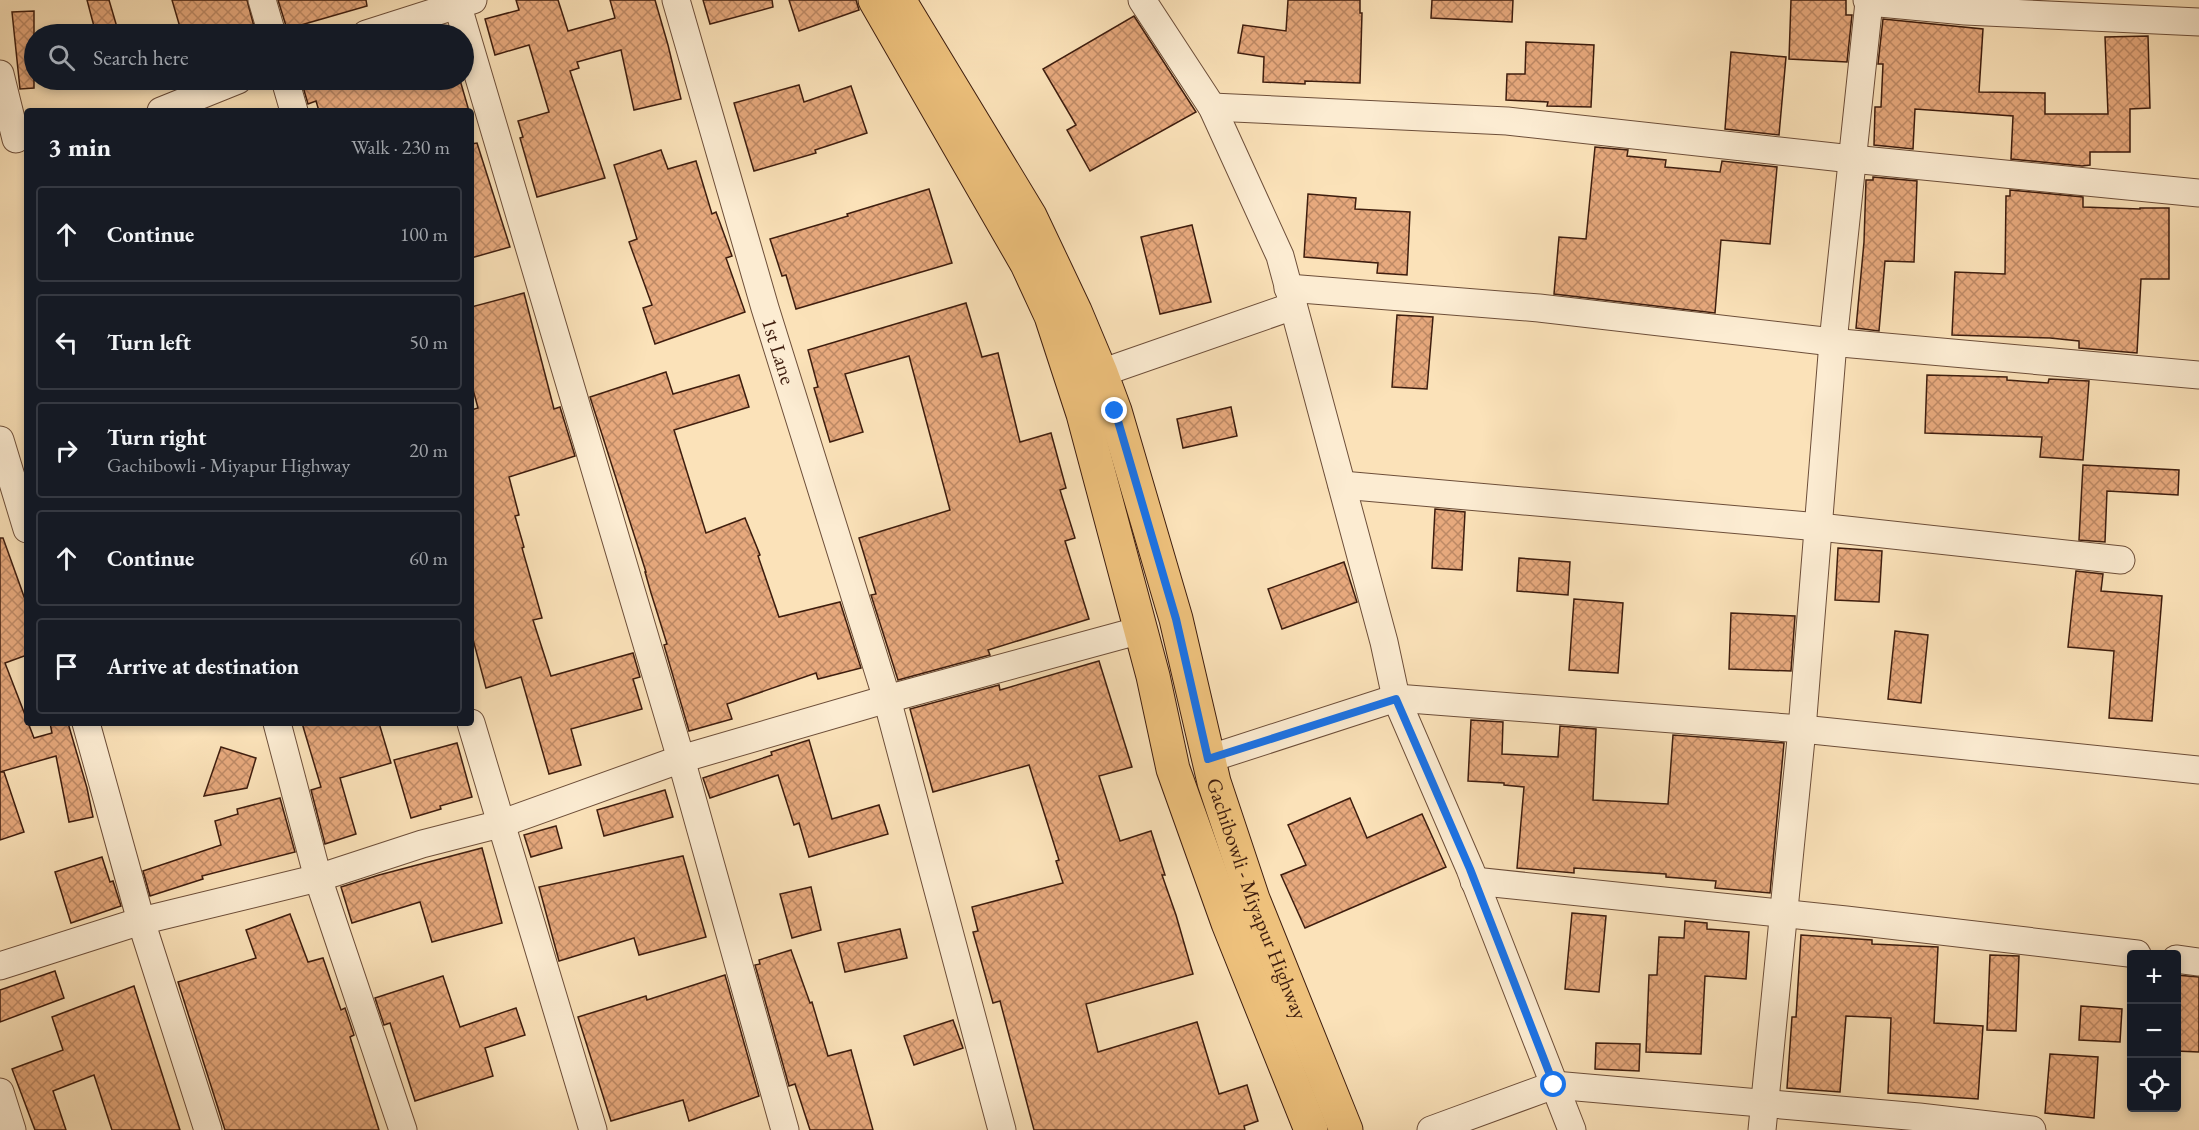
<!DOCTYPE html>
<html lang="en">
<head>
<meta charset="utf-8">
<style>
  body { margin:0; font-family:"EB Garamond",serif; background:#242831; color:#f1f3f6 }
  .controls { position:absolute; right:18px; bottom:18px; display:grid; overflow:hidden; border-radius:6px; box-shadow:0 3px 9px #0003 }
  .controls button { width:54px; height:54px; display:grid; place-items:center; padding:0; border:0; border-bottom:2px solid #363941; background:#171b24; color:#f1f3f6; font:30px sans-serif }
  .stop { position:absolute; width:18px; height:18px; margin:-14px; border:4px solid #1a73e8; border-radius:50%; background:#fff }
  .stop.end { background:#1a73e8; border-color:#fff; box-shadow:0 2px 6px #0008 }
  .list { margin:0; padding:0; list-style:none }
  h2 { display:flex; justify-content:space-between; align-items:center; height:78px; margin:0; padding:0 24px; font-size:26px }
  h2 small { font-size:20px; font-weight:400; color:#9ea1a6 }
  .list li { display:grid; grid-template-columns:39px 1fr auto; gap:18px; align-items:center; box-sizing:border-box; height:96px; margin:0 12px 12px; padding:0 12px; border:2px solid #363941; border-radius:6px }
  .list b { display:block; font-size:22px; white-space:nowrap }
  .list p { margin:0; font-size:20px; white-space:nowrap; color:#9ea1a6 }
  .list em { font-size:20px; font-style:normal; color:#9ea1a6 }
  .icon { flex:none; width:33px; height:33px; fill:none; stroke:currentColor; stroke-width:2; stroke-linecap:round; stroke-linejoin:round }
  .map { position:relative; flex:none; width:2199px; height:1130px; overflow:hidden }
  .search { position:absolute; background:#171b24; box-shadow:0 3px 9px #0003; left:24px; top:24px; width:450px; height:66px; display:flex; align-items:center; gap:15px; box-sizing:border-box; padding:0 21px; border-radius:33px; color:#9ea1a6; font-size:22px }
  .panel { position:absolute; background:#171b24; box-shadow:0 3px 9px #0003; left:24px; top:108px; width:450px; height:618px; border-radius:6px }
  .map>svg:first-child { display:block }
  .building { fill:url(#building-cross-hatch); stroke:#3e1d0e; stroke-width:1.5 }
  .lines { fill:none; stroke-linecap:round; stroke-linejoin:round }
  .street-casing { stroke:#6d4e39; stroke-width:29 }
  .primary-casing { stroke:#3e1d0e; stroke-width:35 }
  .street { stroke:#fcecd2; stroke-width:27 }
  .primary { stroke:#eec17c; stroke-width:33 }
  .route { stroke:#1a73e8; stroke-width:8 }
  .labels { text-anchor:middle; stroke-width:4.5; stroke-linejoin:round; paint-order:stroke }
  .street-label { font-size:21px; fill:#3e1d0e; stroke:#fcecd2 }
</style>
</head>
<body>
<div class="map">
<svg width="2199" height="1130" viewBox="0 0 2199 1130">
  <defs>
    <pattern id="building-cross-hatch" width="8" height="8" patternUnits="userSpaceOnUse" patternTransform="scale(1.5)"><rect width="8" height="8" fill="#e7a97d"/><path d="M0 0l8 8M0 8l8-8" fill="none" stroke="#bd8965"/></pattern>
  </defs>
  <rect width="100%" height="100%" fill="#fbe2b9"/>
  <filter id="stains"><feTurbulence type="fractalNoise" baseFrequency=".00333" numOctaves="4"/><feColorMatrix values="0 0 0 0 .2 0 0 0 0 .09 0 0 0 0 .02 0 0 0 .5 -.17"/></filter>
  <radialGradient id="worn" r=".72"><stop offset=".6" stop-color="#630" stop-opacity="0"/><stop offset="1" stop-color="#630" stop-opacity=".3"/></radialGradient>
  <g class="building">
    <polygon points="87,0 109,0 119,34 96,34"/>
    <polygon points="172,0 247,0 256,34 182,34"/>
    <polygon points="278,0 366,0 367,6 287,29"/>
    <polygon points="516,0 558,0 568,31 615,18 610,0 655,0 668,45 681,99 634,110 621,50 577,62 579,68 570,71 605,178 537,197 520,138 523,137 518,121 549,112 529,45 495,55 485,19 519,10"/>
    <polygon points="703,0 772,0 773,7 710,24"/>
    <polygon points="789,0 856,0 859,10 799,31"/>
    <polygon points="1288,0 1360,0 1360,13 1362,13 1360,83 1305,81 1305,84 1263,82 1264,57 1238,53 1243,25 1286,31"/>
    <polygon points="1432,0 1513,0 1512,22 1431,18"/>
    <polygon points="1791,0 1846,0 1846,15 1852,15 1847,62 1789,59"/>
    <polygon points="34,11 34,88 20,89 12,12"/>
    <polygon points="1134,16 1196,112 1090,171 1067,130 1076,125 1043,69"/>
    <polygon points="1883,19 1983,29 1979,92 2045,93 2045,114 2108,114 2105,37 2148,36 2150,108 2130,109 2130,152 2090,152 2090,165 2082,166 2011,159 2013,116 1915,109 1913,149 1874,145 1875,107 1881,107 1883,64 1878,64"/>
    <polygon points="1526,42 1594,45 1591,107 1547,106 1548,102 1506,100 1507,74 1525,74"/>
    <polygon points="1731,52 1786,57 1779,135 1725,129"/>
    <polygon points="301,80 460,80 469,111 319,111 316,101 308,104"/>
    <polygon points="799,85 804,102 851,86 867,133 815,150 816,153 754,171 734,103"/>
    <polygon points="477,143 510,247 471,258 471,144"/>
    <polygon points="1595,147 1628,150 1627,156 1666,160 1665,167 1720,172 1722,161 1777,167 1770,244 1721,240 1715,313 1554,294 1559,237 1586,239"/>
    <polygon points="661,150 668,169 696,161 712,214 716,212 732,256 726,258 745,312 655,344 643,308 652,305 629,242 637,239 614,165"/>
    <polygon points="1873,177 1917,181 1914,262 1885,261 1879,331 1856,328 1864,242 1866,180 1873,180"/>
    <polygon points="929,189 952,263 796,309 786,275 782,276 770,239 848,216 847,214"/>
    <polygon points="2010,190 2083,197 2083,207 2140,209 2140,208 2169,208 2169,279 2141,279 2137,353 2079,348 2079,341 2050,338 1952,335 1955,272 2005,274 2006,196 2010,196"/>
    <polygon points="1308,194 1356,198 1355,209 1410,212 1407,275 1377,273 1378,263 1304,257"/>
    <polygon points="1192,225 1211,302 1160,314 1141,237"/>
    <polygon points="524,293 554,409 560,407 575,456 509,477 519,515 515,516 524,547 522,548 542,618 533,620 551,676 633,653 640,677 633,679 642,709 571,729 581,765 549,774 521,677 486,688 471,632 471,410 478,408 471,382 471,307"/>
    <polygon points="966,303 982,357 998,353 1020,442 1051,433 1066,488 1060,490 1075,538 1065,541 1089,619 988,650 990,655 898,680 871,595 876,594 859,538 950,510 909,356 845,374 863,432 830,442 814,388 818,387 808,350"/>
    <polygon points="1397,315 1433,317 1427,389 1392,387"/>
    <polygon points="666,372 673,394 739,375 749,407 674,430 706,533 745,518 760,555 758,556 779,617 840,602 861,668 818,679 816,673 727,704 732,719 689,731 664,645 667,644 651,593 645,572 646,572 590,397"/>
    <polygon points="1927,375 2007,377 2007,380 2048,383 2049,379 2089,381 2083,460 2040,457 2042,437 1925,433"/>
    <polygon points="1231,407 1237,436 1183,448 1177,419"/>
    <polygon points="2083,465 2179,470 2178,495 2107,491 2105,542 2079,540"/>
    <polygon points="1435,509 1465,512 1462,570 1432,568"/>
    <polygon points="0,538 3,538 27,605 27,655 5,663 34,738 52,733 50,723 68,723 87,788 93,817 69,822 56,756 0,772"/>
    <polygon points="1838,548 1882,551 1879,602 1835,600"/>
    <polygon points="1519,558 1570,562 1568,595 1517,591"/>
    <polygon points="1344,562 1357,602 1282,629 1268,589"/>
    <polygon points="2076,571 2103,574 2101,591 2162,596 2152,721 2109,718 2114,651 2068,647"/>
    <polygon points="1574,599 1623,603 1618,673 1569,670"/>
    <polygon points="1731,613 1795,616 1791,671 1729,669"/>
    <polygon points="1895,631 1928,635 1921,703 1888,699"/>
    <polygon points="1099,661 1132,767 1099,776 1120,841 1151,831 1165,875 1162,875 1176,915 1193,974 1086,1004 1098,1052 1197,1022 1219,1094 1247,1085 1258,1121 1244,1126 1245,1130 1034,1130 1000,1001 993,1003 973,932 978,931 972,907 1063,883 1056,861 1059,860 1029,765 933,792 910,709 999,685 1000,690"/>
    <polygon points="1471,720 1503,722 1502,754 1558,757 1560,726 1596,729 1593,800 1668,804 1673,735 1784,743 1770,893 1715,888 1716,881 1666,877 1666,874 1574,868 1574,873 1517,868 1524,787 1504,785 1504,783 1468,781"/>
    <polygon points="302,723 379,723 391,763 340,778 356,834 325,844 311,790 321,787"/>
    <polygon points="809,740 832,819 879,805 888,834 809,857 799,823 794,825 778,775 710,798 703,778 772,755 771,752"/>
    <polygon points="457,743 472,797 440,806 441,809 411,818 394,760"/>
    <polygon points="221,747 256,758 247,788 204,796"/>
    <polygon points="0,772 4,772 24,832 0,840"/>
    <polygon points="665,790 673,817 604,836 597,810"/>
    <polygon points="280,798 295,852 202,876 203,879 150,896 143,871 221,845 215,821 238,814 237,809"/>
    <polygon points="1350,798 1367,838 1422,814 1446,867 1305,928 1281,875 1306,865 1288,825"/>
    <polygon points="556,826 562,848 531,857 524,835"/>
    <polygon points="482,848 502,923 432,942 420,902 352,923 341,887 379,875"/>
    <polygon points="683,856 706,937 639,955 634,938 559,961 539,887"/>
    <polygon points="102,857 110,882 113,881 121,906 71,923 55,872"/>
    <polygon points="811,887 821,930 792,938 780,894"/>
    <polygon points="1572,913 1606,916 1599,992 1565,989"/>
    <polygon points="290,914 308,962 323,958 341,1010 345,1008 354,1035 350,1037 379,1130 225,1130 178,982 256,958 246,930"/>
    <polygon points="1685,921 1707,923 1707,929 1749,932 1746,979 1705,976 1701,1054 1646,1052 1649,975 1657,975 1659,937 1684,938"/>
    <polygon points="900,929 907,958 845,972 838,943"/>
    <polygon points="1801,935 1872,940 1872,944 1938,947 1934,1023 1983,1026 1978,1099 1888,1093 1891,1018 1846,1016 1840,1092 1787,1088 1792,1017 1796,1017"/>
    <polygon points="791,950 810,1003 812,1002 828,1056 851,1050 873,1130 810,1130 795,1084 789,1086 755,965 760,964 759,960"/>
    <polygon points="1990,955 2019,956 2016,1031 1987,1030"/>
    <polygon points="55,971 64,998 0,1022 0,990"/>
    <polygon points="725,975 759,1096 689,1121 683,1100 611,1121 578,1017 646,996 647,1000"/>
    <polygon points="2176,975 2199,977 2199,1052 2176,1051"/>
    <polygon points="443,976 460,1027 516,1008 525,1035 485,1048 493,1076 415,1101 390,1023 384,1025 375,998"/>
    <polygon points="134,986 180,1130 112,1130 94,1075 53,1091 66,1130 35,1130 12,1069 63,1050 52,1017"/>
    <polygon points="2081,1006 2122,1009 2120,1042 2079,1040"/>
    <polygon points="953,1020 963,1048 914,1065 904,1036"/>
    <polygon points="1596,1043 1640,1044 1639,1071 1595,1069"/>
    <polygon points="2050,1054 2098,1057 2094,1118 2045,1113"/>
  </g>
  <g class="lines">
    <g class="street-casing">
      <g id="street">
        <polyline points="262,0 272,34"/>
        <polyline points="456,0 681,759 785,1130"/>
        <path id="s1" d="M 676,0 L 765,308 L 887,699 L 1002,1130"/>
        <polyline points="1142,0 1212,107 1280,256 1384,642 1396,698 1470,869 1572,1130"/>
        <polyline points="1867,0 1869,2 1965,11 2199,22"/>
        <polyline points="366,34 473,0"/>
        <polyline points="0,74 16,139"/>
        <polyline points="285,80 294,111"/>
        <polyline points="1212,107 1507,121 1852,159 2199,193"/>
        <polyline points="161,111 238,80"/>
        <polyline points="1288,288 1539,308 1841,343 2199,375"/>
        <polyline points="1101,373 1293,306"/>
        <polyline points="0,440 27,529"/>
        <polyline points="1342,485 1819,527 2121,560"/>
        <polyline points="86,723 141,921 208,1130"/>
        <polyline points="277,723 318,878 403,1130"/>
        <polyline points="471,723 593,1130"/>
        <polyline points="1208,759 1396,698 1802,729 2199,770"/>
        <polyline points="1474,881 1846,920 2137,954"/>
        <polyline points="2176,959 2199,962"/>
        <polyline points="0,966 141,921 318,878 422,844 500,824 681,759 887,699 1141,630"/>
        <polyline points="0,1092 12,1130"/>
        <polyline points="1431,1130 1554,1085 1919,1117 2032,1130"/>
        <polyline points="1762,1130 1802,729 1833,342 1869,2"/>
      </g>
    </g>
    <g class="primary-casing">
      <g id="primary">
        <polyline points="875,0 1027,264 1051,316 1083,414 1153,676 1173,769 1228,923 1311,1130"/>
        <path id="s2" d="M 899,0 L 1030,216 L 1075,311 L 1101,373 L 1115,411 L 1176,619 L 1214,782 L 1253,899 L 1346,1130"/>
      </g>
    </g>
    <use href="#street" class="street"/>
    <use href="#primary" class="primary"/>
  </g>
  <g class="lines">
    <polyline class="route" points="1115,411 1176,619 1208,759 1396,699 1470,869 1554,1085"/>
  </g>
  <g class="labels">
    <g class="street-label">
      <text dy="7" stroke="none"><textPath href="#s1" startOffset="366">1st Lane</textPath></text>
      <text dy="7" stroke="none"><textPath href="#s2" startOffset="974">Gachibowli - Miyapur Highway</textPath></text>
    </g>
  </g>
  <rect width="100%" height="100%" filter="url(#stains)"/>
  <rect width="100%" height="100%" fill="url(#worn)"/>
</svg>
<div class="controls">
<button>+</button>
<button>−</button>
<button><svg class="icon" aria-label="locate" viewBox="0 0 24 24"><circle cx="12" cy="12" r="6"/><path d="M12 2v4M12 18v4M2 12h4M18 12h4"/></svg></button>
</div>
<div class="stop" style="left:1554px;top:1085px"></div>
<div class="stop end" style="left:1115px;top:411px"></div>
<div class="search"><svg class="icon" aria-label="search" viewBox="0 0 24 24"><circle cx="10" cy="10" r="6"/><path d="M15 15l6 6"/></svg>Search here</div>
<section class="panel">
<h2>3 min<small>Walk · 230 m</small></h2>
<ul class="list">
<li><svg class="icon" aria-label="ahead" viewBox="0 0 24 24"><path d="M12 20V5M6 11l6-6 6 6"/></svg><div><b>Continue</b></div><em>100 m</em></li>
<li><svg class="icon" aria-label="left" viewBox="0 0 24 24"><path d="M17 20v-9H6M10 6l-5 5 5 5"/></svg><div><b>Turn left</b></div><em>50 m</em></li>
<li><svg class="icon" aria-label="right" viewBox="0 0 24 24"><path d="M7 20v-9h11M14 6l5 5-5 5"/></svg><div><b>Turn right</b><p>Gachibowli - Miyapur Highway</p></div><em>20 m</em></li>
<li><svg class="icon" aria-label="ahead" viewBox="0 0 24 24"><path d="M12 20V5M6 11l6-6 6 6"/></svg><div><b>Continue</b></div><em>60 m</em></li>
<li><svg class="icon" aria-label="arrive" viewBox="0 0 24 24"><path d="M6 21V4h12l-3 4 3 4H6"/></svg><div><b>Arrive at destination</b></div></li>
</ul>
</section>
</div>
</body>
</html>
